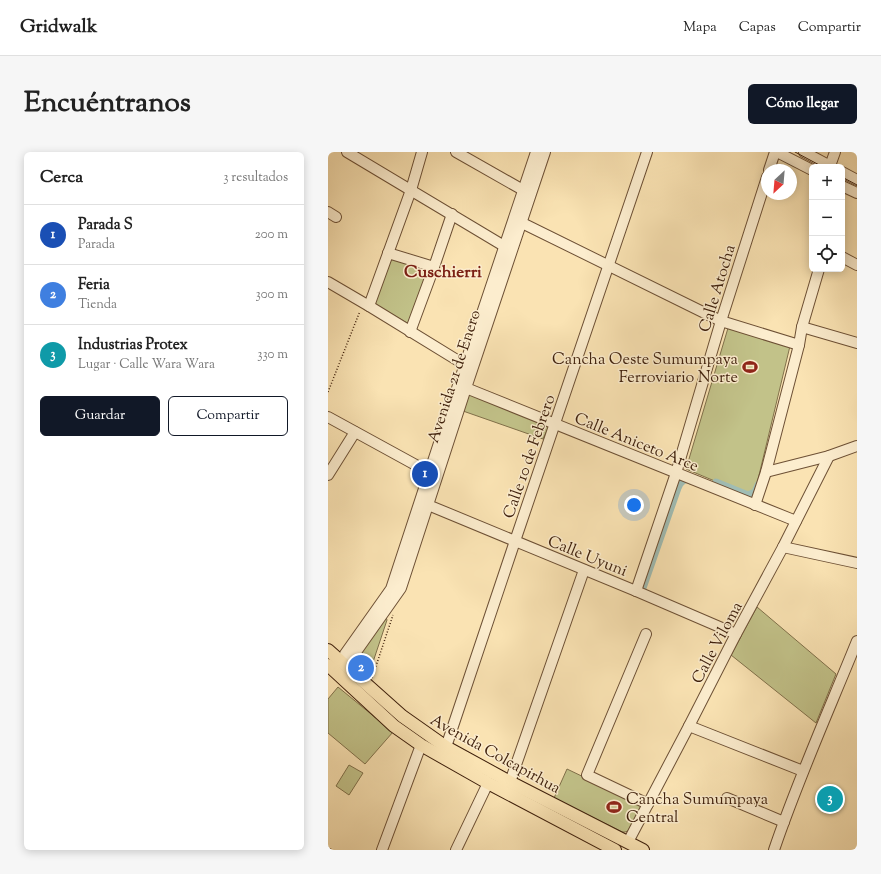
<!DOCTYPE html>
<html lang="es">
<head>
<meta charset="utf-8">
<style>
  body { margin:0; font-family:"Sorts Mill Goudy",serif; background:#f6f6f6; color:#222 }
  .controls { position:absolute; right:12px; top:12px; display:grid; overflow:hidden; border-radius:6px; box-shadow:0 2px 10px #0003 }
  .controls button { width:36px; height:36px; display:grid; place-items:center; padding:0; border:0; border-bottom:1px solid #e0e0e0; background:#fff; color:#222; font:20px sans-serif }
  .compass { position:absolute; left:433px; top:12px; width:36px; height:36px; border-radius:50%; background:#fff; box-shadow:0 2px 10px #0003; rotate:206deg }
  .you { position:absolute; left:306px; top:353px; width:14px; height:14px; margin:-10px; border:3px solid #fff; border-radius:50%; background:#1a73e8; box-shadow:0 0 0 6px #1a73e833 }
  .badge { display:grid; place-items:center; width:26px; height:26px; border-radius:50%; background:#111827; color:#fff; font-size:13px; font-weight:700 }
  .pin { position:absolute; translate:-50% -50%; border:2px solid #fff; box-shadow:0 1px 4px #0006 }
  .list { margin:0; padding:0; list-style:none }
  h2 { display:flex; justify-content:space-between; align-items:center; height:52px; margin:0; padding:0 16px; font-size:17px }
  h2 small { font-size:13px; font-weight:400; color:#767676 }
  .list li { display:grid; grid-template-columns:26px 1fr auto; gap:12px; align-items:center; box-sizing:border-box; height:60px; padding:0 16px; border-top:1px solid #e0e0e0 }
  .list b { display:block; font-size:15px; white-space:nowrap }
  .list p { margin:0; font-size:13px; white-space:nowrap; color:#767676 }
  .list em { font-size:13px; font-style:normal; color:#767676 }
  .actions { display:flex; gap:8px; padding:12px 16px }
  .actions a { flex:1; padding:9px 0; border:1px solid #111827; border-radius:6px; text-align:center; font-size:14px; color:#111827 }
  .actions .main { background:#111827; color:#fff }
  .icon { flex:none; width:22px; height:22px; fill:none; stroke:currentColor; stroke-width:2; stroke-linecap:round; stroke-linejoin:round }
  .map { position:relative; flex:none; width:529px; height:698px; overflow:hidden; border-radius:6px }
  header { display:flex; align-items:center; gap:24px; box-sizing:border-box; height:56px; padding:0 20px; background:#fff; border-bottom:1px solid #e0e0e0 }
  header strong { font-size:19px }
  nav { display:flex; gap:22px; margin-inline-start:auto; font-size:14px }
  .intro { display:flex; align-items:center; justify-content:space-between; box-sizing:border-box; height:96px; padding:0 24px }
  h1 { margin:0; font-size:28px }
  .button { padding:10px 18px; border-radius:6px; background:#111827; color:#fff; font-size:14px; font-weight:700 }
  main { display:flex; gap:24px; padding:0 24px }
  aside { flex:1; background:#fff; border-radius:6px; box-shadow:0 2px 10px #0003 }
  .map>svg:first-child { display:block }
  .green { fill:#c2c289; stroke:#80704a }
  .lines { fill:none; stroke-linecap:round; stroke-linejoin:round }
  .canal { stroke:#a0bdb4; stroke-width:7 }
  .minor-casing { stroke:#6d5035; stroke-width:12 }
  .major-casing { stroke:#3e1f0b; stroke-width:14 }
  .path { stroke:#3e1f0b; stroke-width:1.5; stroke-dasharray:1 2; stroke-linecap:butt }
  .minor { stroke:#fcedce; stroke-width:10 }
  .major { stroke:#fae3b3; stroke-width:12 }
  .tram { stroke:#3e1f0b; stroke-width:1 }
  .labels { text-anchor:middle; stroke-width:3; stroke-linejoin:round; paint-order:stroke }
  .street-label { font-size:16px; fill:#3e1f0b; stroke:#fcedce }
  .poi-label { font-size:16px; fill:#3e1f0b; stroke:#fcedce; text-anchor:end }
  .neighbourhood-label { font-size:17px; font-weight:bold; fill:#7a1f14; stroke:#fcedce }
</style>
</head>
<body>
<header>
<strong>Gridwalk</strong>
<nav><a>Mapa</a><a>Capas</a><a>Compartir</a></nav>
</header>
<div class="intro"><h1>Encuéntranos</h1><a class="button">Cómo llegar</a></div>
<main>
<aside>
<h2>Cerca<small>3 resultados</small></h2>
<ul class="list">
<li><span class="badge" style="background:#1a4fb4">1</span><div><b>Parada S</b><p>Parada</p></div><em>200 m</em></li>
<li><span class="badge" style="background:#3f7fe0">2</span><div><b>Feria</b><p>Tienda</p></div><em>300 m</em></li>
<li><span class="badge" style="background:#0f9aa8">3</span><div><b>Industrias Protex</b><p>Lugar · Calle Wara Wara</p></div><em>330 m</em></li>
</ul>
<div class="actions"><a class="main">Guardar</a><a>Compartir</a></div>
</aside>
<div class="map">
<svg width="529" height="698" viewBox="0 0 529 698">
  <rect width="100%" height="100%" fill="#fae3b3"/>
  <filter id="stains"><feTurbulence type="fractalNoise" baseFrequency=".005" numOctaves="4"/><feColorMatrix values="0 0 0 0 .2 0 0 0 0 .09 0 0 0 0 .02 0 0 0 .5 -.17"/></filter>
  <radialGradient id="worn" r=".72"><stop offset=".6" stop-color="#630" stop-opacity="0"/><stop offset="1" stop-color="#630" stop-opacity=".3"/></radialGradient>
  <g class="green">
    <polygon points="63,107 98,117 99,120 81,171 79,171 47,152 47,148"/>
    <polygon points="400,176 462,194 427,340 420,343 358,317"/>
    <polygon points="144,242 221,274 215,287 135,259 141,243"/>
    <polygon points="429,455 508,522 488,571 403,503"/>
    <polygon points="58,465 59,468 41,522 39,524 37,524 28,515 26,510"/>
    <polygon points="10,535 65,580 37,612 0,581 0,547"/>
    <polygon points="21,613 35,621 21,643 8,634"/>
    <polygon points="239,617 314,653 300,679 297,680 294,680 226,646"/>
  </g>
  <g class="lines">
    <g class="canal">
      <polyline points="388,330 420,343 427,340 430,333"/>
      <path d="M 315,436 L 350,336 C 353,329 357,326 363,329"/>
    </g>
    <g class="minor-casing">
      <g id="minor">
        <polyline points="19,0 176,94"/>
        <polyline points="128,0 195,38"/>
        <polyline points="449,0 484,18"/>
        <polyline points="476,0 504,15"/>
        <polyline points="502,14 507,0"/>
        <polyline points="441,18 447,0"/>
        <polyline points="514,20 529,28"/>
        <polyline points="514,34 529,41"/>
        <polyline points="0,60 8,65"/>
        <polyline points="188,68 393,169 471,193"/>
        <polyline points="60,101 106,115"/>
        <polyline points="514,105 529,113"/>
        <polyline points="0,130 41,154 142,216"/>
        <polyline points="41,154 83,38 94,0"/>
        <polyline points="474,175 529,191"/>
        <polyline points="82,180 106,115 124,62"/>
        <polyline points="138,236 468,369"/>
        <polyline points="0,265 106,323"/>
        <polyline points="438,320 501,304 529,294"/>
        <polyline points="0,323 27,280"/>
        <polyline points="100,353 308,439 408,482"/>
        <polyline points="427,353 438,320 471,193 474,175 491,117"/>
        <polyline points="455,395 529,411"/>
        <polyline points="308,439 348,321 393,169 439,25"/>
        <polyline points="318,482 259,623 320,652"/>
        <polyline points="14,510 23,507 73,436 138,236 217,0"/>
        <polyline points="14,510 17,502 63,437 137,212 208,0"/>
        <polyline points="361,574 475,619"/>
        <polyline points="118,595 187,389 319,0"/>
        <polyline points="182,630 256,418"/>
        <polyline points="399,646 456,670"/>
        <polyline points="300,690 361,574 408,482 455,395 501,304"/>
        <polyline points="54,698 93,593"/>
        <polyline points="128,698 160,631"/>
        <path d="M 446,698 C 470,627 501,558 529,489"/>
      </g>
    </g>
    <g class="major-casing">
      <g id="major">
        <polyline points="0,498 74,564 118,595 182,630 315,698"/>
        <polyline points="0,513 66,574 93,593 160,631 287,698"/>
      </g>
    </g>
    <g class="path">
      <polyline points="0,240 32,159"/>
      <polyline points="44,526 65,463"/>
      <polyline points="0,695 3,697"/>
    </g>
    <use href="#minor" class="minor"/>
    <use href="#major" class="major"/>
    <g class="tram">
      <polyline points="467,0 495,15"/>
      <polyline points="514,25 529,33"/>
    </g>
  </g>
  <defs>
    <g id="stadium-bare" transform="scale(1.2)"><path d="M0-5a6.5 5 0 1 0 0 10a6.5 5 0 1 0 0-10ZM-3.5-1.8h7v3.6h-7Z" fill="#8f2418" stroke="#fcedce" stroke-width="2.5" paint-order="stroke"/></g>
  </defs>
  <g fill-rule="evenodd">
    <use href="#stadium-bare" x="422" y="215"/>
    <use href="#stadium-bare" x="286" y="655"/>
  </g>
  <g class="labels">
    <g class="street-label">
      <text transform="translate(388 136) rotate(-73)" y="6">Calle Atocha</text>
      <text transform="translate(125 224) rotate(-72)" y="6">Avenida 21 de Enero</text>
      <text transform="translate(309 289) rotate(22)" y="6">Calle Aniceto Arce</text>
      <text transform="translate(200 304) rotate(-71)" y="6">Calle 10 de Febrero</text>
      <text transform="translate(260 403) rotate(22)" y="6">Calle Uyuni</text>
      <text transform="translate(388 490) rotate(-62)" y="6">Calle Viloma</text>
      <text transform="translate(168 601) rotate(29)" y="6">Avenida Colcapirhua</text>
    </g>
    <g class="poi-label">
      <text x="410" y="212">Cancha Oeste Sumumpaya<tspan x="410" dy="18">Ferroviario Norte</tspan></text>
      <text x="298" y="652" text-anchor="start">Cancha Sumumpaya<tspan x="298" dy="18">Central</tspan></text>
    </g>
    <g class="neighbourhood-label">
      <text x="115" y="125">Cuschierri</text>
    </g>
  </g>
  <rect width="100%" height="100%" filter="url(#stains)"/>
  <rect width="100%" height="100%" fill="url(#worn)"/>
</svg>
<div class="controls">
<button>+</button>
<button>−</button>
<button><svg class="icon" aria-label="locate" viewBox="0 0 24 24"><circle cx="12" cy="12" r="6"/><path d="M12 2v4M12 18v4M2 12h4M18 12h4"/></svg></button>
</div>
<svg class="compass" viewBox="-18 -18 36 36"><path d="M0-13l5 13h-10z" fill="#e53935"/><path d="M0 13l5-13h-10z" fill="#767676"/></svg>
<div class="you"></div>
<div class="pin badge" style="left:97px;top:322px;background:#1a4fb4">1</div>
<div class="pin badge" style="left:33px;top:516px;background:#3f7fe0">2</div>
<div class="pin badge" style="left:502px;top:647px;background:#0f9aa8">3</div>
</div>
</main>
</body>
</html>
